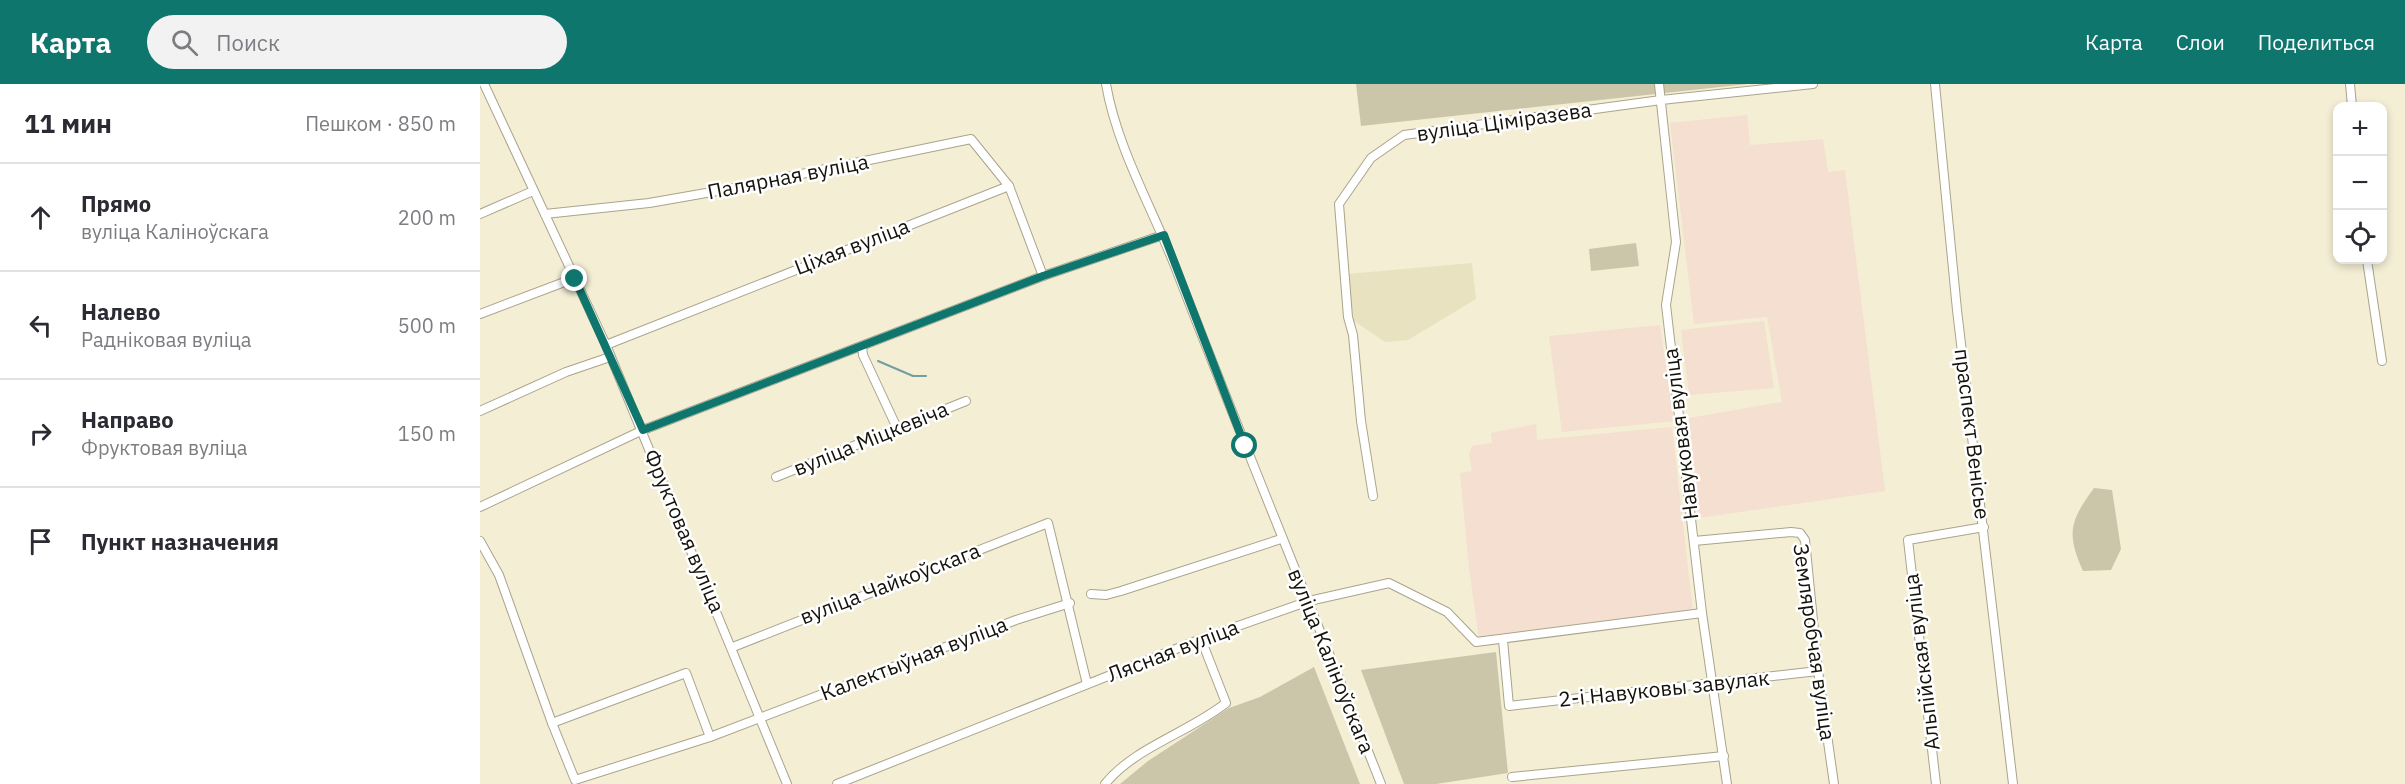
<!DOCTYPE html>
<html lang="ru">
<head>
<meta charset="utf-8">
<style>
  body { margin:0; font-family:"IBM Plex Sans",sans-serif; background:#f2f2f3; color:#2b2b33 }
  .controls { position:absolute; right:18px; top:18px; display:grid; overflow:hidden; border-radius:12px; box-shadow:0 3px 9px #0003 }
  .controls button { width:54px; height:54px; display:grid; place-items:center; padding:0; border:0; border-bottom:2px solid #e1e1e2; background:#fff; color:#2b2b33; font:30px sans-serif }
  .stop { position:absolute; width:18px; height:18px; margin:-14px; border:4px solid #0f766e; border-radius:50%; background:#fff }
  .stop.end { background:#0f766e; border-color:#fff; box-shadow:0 2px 6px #0008 }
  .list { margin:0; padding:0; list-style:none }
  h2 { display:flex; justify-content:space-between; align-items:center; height:78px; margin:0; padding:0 24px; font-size:26px }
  h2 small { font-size:20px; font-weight:400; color:#7c7c81 }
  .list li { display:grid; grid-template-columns:39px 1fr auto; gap:18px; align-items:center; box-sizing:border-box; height:108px; padding:0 24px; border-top:2px solid #e1e1e2 }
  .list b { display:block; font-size:22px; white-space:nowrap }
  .list p { margin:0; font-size:20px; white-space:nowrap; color:#7c7c81 }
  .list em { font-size:20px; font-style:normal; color:#7c7c81 }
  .icon { flex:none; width:33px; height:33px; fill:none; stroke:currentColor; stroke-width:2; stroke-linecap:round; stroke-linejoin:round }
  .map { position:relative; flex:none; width:1925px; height:700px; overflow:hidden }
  header { display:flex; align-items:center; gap:36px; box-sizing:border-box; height:84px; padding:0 30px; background:#0f766e; color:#fff }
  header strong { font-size:28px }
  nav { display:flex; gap:33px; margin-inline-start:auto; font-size:21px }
  .search { width:420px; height:54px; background:#f2f2f3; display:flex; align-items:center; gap:15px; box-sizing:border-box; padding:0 21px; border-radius:33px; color:#7c7c81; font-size:22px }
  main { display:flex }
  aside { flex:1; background:#fff }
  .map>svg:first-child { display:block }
  .built { fill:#e9e2c1 }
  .industrial { fill:#f4dfd0 }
  .green { fill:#cbc6aa }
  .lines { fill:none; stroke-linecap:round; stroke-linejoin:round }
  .stream { stroke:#729e9f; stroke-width:2 }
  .minor-casing { stroke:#a9a48c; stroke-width:10 }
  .minor { stroke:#fff; stroke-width:8 }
  .route { stroke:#0f766e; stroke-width:8 }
  .labels { text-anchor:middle; stroke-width:5; stroke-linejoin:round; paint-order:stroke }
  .street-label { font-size:21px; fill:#14120a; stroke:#fff }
</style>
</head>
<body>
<header>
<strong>Карта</strong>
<div class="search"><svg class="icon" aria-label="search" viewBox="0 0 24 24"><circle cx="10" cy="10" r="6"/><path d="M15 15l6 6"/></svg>Поиск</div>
<nav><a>Карта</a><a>Слои</a><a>Поделиться</a></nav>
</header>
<main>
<aside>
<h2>11 мин<small>Пешком · 850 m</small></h2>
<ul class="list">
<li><svg class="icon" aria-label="ahead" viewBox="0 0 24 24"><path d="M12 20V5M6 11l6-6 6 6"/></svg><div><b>Прямо</b><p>вуліца Каліноўскага</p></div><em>200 m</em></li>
<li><svg class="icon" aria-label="left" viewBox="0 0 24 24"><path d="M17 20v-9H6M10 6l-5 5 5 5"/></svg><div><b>Налево</b><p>Радніковая вуліца</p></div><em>500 m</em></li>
<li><svg class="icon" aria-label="right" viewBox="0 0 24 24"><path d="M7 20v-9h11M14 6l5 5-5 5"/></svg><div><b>Направо</b><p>Фруктовая вуліца</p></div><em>150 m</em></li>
<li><svg class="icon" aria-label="arrive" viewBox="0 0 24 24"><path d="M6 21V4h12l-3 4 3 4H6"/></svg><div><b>Пункт назначения</b></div></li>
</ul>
</aside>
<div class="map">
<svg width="1925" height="700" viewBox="0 0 1925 700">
  <rect width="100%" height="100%" fill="#f3eed4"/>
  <polygon class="built" points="992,179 996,215 928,256 905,258 874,237 867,190"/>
  <g class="industrial">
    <polygon points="1267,31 1270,61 1343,55 1348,88 1365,86 1405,407 1219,434 1209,334 1302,318 1287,233 1214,240 1190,39"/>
    <polygon points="1284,237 1294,304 1209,311 1201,246"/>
    <polygon points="1180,241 1194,337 1082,348 1069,252"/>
    <polygon points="1056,340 1057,356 1192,343 1213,528 999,555 989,484 980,389 992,387 989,371 992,362 1012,359 1011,349"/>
  </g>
  <g class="green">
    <polygon points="876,0 1268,0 881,42"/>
    <polygon points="1156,159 1159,182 1111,187 1109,165"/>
    <path d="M 1614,404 L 1632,406 L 1641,465 L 1631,486 L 1603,487 C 1586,449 1590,437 1614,404 Z"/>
    <polygon points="1016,568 1028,689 956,700 924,700 881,586"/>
    <polygon points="834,583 880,700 640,700 668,677 749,624 780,613"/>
  </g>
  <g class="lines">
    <polyline class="stream" points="398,277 433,292 446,292"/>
    <g class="minor-casing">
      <g id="minor">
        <polyline points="4,0 126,261 307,700"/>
        <path d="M 626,0 C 637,65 675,129 698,190 C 764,361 834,530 901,700"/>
        <polyline points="1179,0 1196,158 1186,221 1222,529 1247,700"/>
        <polyline points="1455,0 1477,226 1533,700"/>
        <polyline points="1870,0 1872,22"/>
        <polyline points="0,130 53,107"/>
        <polyline points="65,130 169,119 249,105 491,55 529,102"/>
        <polyline points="1887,176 1902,277"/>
        <polyline points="0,230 95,194"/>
        <polyline points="126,261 529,102 563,192"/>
        <polyline points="382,262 383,271 417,344"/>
        <polyline points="0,327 86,288 130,273"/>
        <polyline points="296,393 486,317"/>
        <polyline points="893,412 881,337 873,251 868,233 859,120 891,74 924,51 1181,16 1333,0"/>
        <polyline points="0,423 163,346 563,192 683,151"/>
        <polyline points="0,457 19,491 72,639 95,696 230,653 536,536 590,519"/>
        <polyline points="1214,457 1311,448 1320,449 1325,456 1338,587 1354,700"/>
        <polyline points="611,510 626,511 641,507 801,455"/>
        <polyline points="1023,556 1029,622 1338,587"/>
        <polyline points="253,563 568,439 607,600"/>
        <polyline points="72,639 206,589 230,653"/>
        <polyline points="1032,693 1244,672"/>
        <polyline points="357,700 721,555 829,517 909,499 967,528 996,558 1222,529"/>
        <path d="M 625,700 C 655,663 708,649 746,619 L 721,555"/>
        <polyline points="1456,700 1428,456 1504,443"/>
      </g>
    </g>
    <use href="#minor" class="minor"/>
  </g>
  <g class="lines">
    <polyline class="route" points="95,195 163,346 563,192 684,151 765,362"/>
  </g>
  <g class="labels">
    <g class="street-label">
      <text transform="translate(1024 38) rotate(-8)" y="7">вуліца Ціміразева</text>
      <text transform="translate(308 93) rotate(-11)" y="7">Палярная вуліца</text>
      <text transform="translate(372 163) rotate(-21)" y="7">Ціхая вуліца</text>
      <text transform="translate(1201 350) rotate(-97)" y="7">Навуковая вуліца</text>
      <text transform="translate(1492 350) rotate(83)" y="7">праспект Венісье</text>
      <text transform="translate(391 355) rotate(-22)" y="7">вуліца Міцкевіча</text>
      <text transform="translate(204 447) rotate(67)" y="7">Фруктовая вуліца</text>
      <text transform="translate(410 500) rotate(-21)" y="7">вуліца Чайкоўскага</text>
      <text transform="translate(1334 558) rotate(82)" y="7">Земляробчая вуліца</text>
      <text transform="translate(693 567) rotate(-21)" y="7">Лясная вуліца</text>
      <text transform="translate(434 575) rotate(-21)" y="7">Калектыўная вуліца</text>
      <text transform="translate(851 577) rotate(68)" y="7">вуліца Каліноўскага</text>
      <text transform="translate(1442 578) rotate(-97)" y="7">Альпійская вуліца</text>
      <text transform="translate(1184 605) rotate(-6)" y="7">2-і Навуковы завулак</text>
    </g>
  </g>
</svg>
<div class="controls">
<button>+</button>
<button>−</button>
<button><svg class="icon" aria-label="locate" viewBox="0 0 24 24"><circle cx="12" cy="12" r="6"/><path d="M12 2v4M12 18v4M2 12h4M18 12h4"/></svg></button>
</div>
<div class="stop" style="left:765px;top:362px"></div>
<div class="stop end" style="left:95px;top:195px"></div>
</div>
</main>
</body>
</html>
